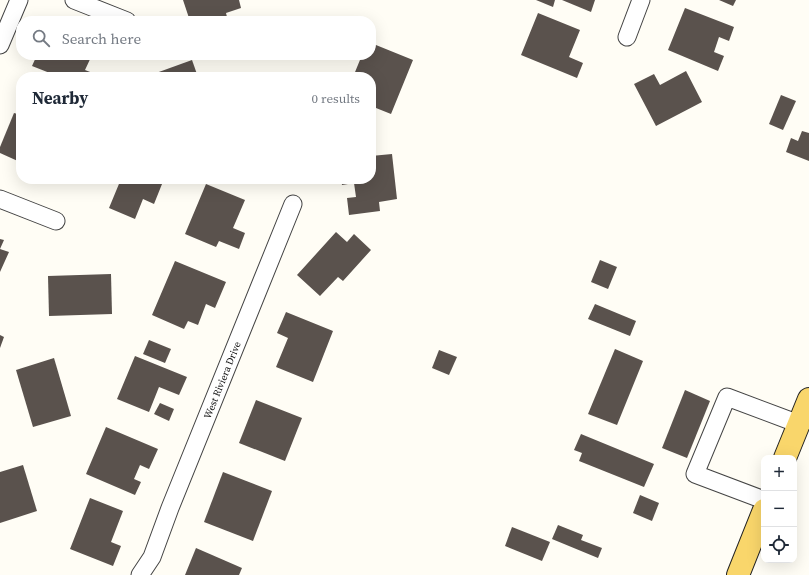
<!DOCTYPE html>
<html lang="en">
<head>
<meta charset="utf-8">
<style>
  body { margin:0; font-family:"Source Serif 4",serif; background:#f2f2f3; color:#1f2937 }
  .controls { position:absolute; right:12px; bottom:12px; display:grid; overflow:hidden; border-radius:8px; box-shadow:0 4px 16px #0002 }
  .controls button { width:36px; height:36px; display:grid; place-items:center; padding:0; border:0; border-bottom:1px solid #e0e1e3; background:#fff; color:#1f2937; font:20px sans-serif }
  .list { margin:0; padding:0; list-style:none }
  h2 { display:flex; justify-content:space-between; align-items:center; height:52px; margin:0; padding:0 16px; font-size:17px }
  h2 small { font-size:13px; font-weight:400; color:#747a83 }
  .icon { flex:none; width:22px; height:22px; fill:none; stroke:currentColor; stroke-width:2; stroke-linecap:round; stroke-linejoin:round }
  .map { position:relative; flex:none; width:809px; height:575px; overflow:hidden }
  .search { position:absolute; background:#fff; box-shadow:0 4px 16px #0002; left:16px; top:16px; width:360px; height:44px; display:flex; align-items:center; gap:10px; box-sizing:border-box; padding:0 14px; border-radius:16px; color:#747a83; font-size:15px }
  .panel { position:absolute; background:#fff; box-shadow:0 4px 16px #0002; left:16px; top:72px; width:360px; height:112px; border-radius:16px }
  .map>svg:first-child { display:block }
  .building { fill:#5a524d }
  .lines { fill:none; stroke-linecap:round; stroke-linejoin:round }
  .minor-casing { stroke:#444; stroke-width:19 }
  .major-casing { stroke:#222; stroke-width:24 }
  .minor { stroke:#fff; stroke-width:17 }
  .major { stroke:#f9d66b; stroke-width:22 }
  .labels { text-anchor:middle; stroke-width:4; stroke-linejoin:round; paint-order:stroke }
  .street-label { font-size:10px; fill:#111; stroke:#fff }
</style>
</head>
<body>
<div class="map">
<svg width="809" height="575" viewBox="0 0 809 575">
  <rect width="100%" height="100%" fill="#fffdf5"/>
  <g class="building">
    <polygon points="183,0 239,0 241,8 226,13 228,21 190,21"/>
    <polygon points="536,0 555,0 553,7"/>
    <polygon points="562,0 595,0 591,12"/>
    <polygon points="719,0 736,0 733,6"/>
    <polygon points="685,8 734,27 729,41 719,37 714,52 724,56 718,71 668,50"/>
    <polygon points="538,13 580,30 569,57 583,63 577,78 521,55"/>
    <polygon points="371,43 413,60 391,114 371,106 371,77 353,77 362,55 371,55"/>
    <polygon points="37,55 92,55 85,70 103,77 60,77 32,66"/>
    <polygon points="192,60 198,77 145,77"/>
    <polygon points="686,71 702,102 656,126 634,84 654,74 660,85"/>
    <polygon points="781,95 796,101 783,130 769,124"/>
    <polygon points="14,113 21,115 21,159 20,162 0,153 0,147"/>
    <polygon points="802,131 809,133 809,161 786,152 791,138 798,141"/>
    <polygon points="392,154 397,199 379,202 380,211 349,215 347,198 356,197 354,183 342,185 341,179 371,179 371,156"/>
    <polygon points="121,179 164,179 154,204 143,199 135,219 109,208"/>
    <polygon points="206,184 245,200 233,228 245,233 239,249 219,241 216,247 185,234"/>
    <polygon points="336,232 347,242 354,234 371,250 343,281 338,277 320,296 297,275"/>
    <polygon points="0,239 4,240 0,249 9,252 0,272"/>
    <polygon points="600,260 617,267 608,289 591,282"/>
    <polygon points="175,261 226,282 215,308 206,304 198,325 188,321 184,329 152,315"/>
    <polygon points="111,274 112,314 49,316 48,276"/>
    <polygon points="595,304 636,321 630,336 588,319"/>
    <polygon points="286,312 333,331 313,382 276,367 288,338 277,333"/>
    <polygon points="0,335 4,337 0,348"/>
    <polygon points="149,340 171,349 165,363 143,354"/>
    <polygon points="615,349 643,361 617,425 588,414"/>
    <polygon points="439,350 457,357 449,375 432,368"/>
    <polygon points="135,356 187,377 179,395 159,387 149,412 117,399"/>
    <polygon points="54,358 71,416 33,427 16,370"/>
    <polygon points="685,390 710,401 687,458 662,448"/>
    <polygon points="256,400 302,418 285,461 239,443"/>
    <polygon points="160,403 174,409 169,421 154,414"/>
    <polygon points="106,427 158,449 149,469 140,465 134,479 141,482 135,495 86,474"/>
    <polygon points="581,434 654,464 644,487 579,461 582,453 574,450"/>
    <polygon points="23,465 37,511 0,523 0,472"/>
    <polygon points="223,472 272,491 253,541 204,522"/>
    <polygon points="640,495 659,503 652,521 633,513"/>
    <polygon points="90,498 123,511 111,542 121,546 113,566 70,549"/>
    <polygon points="558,525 583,535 581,540 602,548 598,558 552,539"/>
    <polygon points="512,527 550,542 542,561 505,546"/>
    <polygon points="196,548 242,568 239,575 185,575"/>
  </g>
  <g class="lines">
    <g class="minor-casing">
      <g id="minor">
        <polyline points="74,0 127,21"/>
        <polyline points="627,37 641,0"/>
        <polyline points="0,45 19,0"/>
        <polyline points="0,199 56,221"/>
        <polyline points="764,500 695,474 727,397 799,424"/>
        <path id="s1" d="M 140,575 L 152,557 L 170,508 L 293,204"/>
      </g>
    </g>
    <g class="major-casing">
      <g id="major">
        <polyline points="785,458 809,399"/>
        <polyline points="738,575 764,510"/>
      </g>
    </g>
    <use href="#minor" class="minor"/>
    <use href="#major" class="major"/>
  </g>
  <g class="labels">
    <g class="street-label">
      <text dy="4" stroke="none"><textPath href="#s1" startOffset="212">West Riviera Drive</textPath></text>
    </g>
  </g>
</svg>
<div class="controls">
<button>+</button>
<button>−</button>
<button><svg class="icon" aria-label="locate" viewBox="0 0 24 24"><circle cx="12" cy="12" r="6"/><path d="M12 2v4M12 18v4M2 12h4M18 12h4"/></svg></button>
</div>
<div class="search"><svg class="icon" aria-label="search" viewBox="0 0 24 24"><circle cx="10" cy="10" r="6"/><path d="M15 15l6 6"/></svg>Search here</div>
<section class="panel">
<h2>Nearby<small>0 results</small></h2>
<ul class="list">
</ul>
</section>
</div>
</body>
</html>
